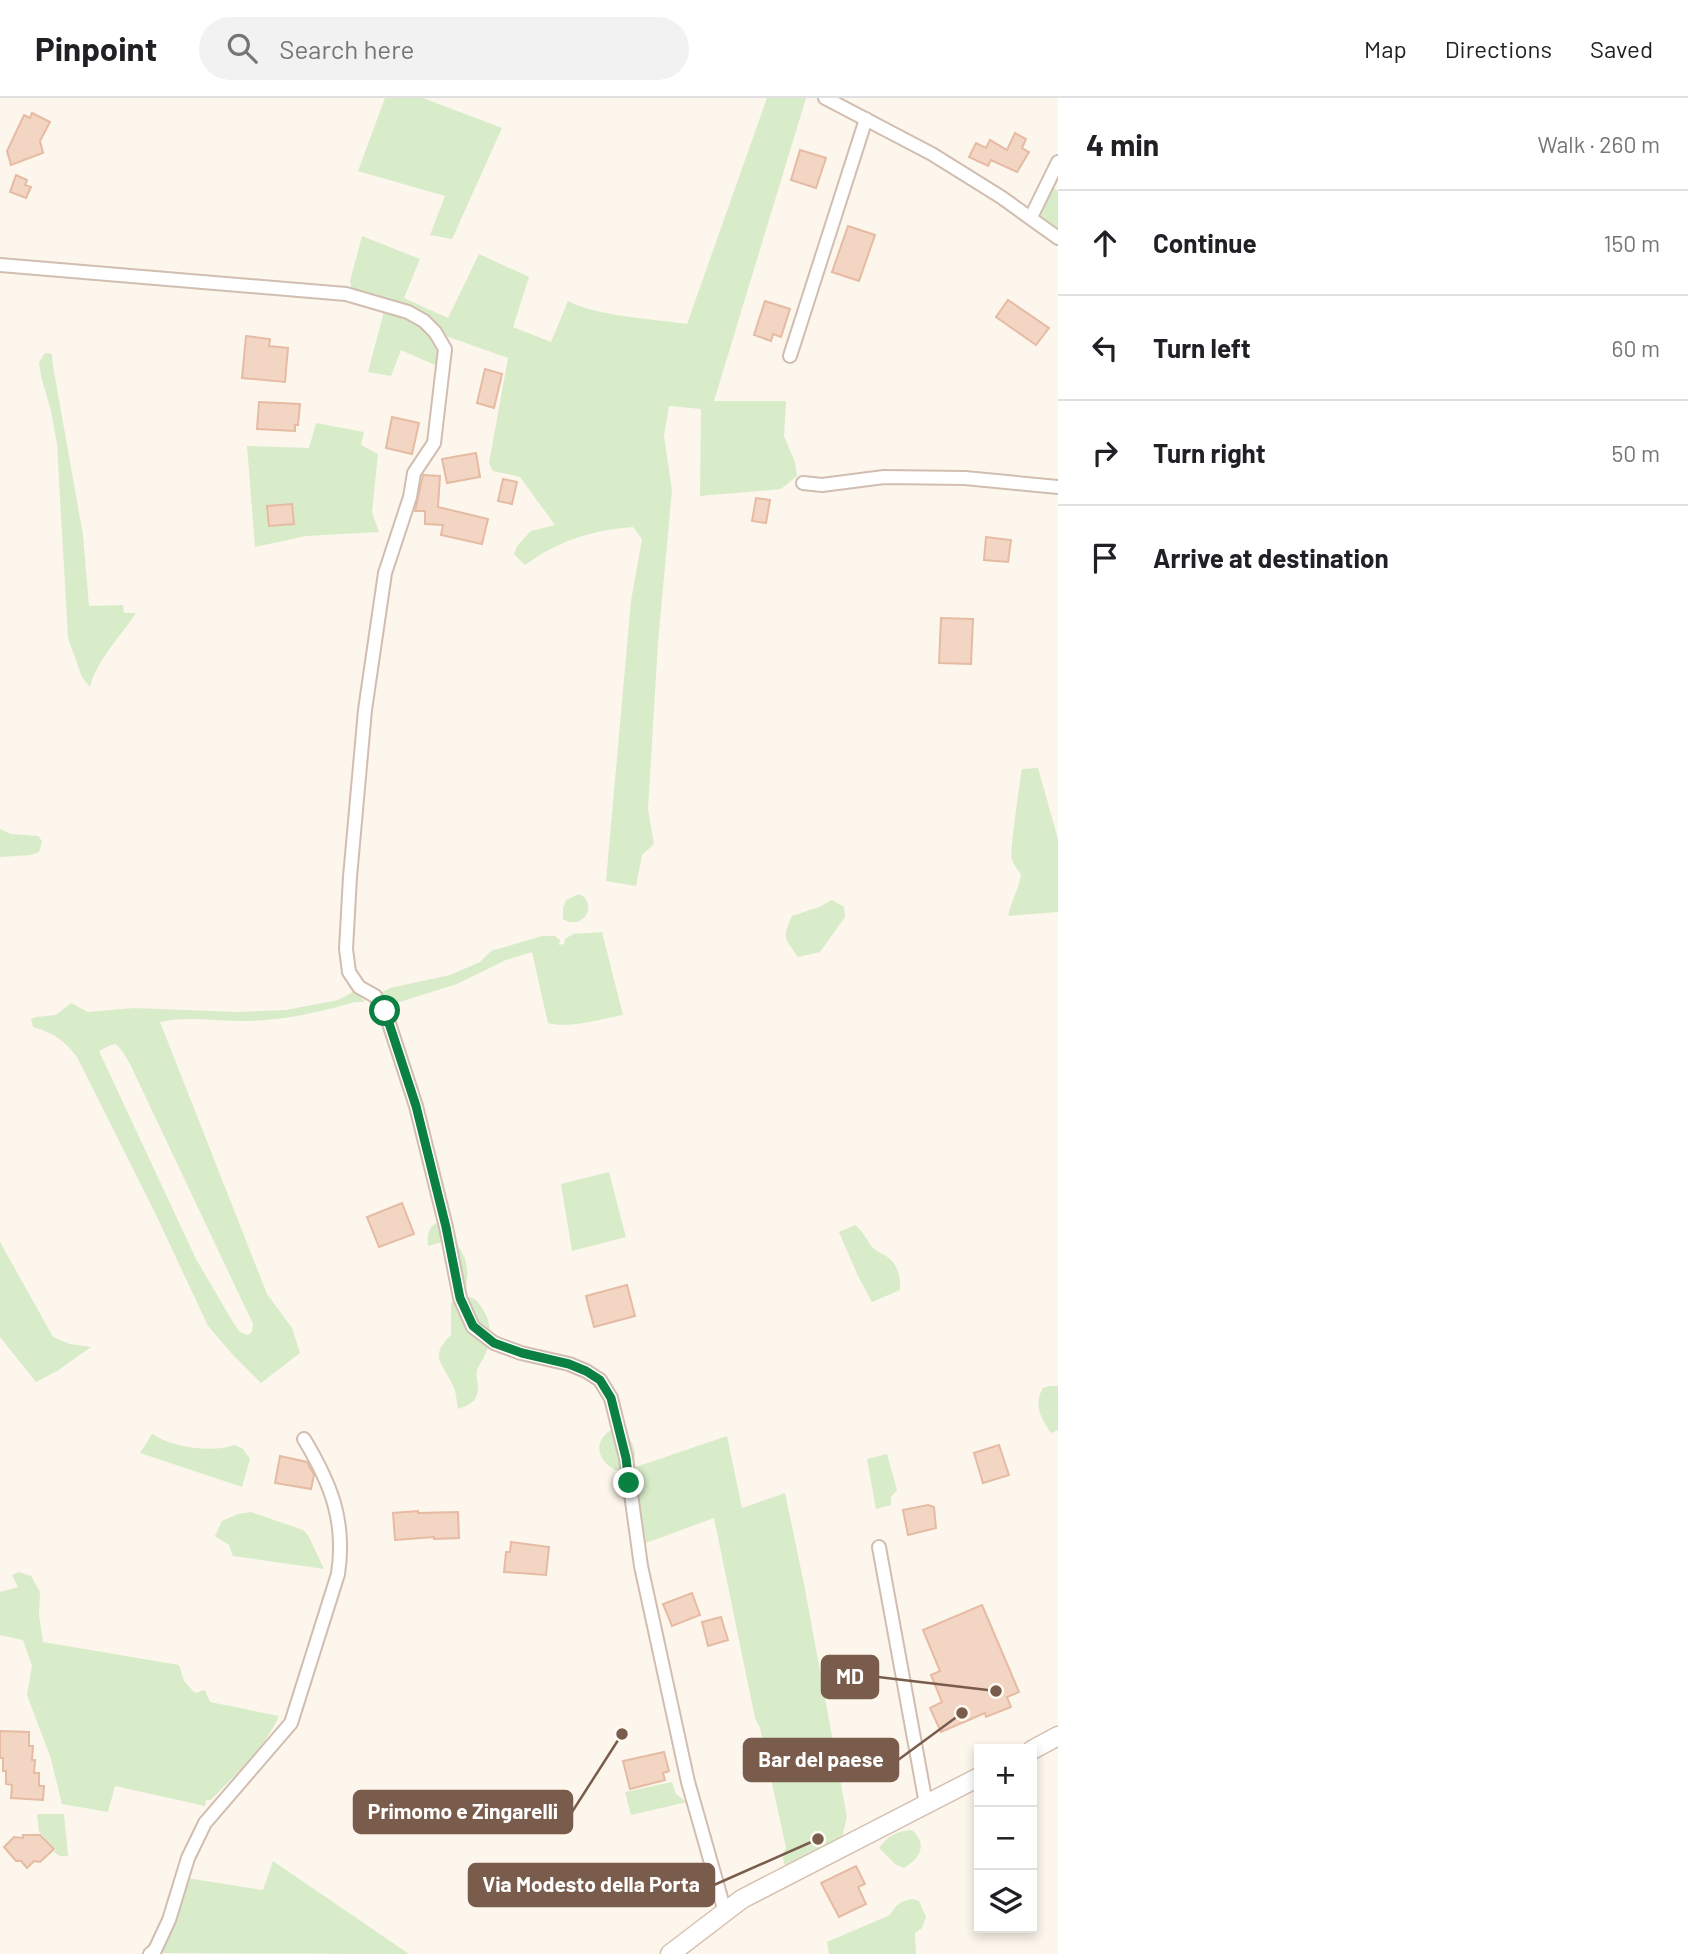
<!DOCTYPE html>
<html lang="en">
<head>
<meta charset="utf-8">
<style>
  body { margin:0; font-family:Barlow,sans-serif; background:#f2f2f2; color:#202124 }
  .controls { position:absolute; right:21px; bottom:21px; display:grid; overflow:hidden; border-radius:0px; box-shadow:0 4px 10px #0003 }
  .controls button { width:63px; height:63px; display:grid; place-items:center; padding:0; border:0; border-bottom:2px solid #e0e0e0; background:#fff; color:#202124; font:35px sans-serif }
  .stop { position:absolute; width:21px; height:21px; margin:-16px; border:5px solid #0b8043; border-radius:50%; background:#fff }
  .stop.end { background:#0b8043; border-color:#fff; box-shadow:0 2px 7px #0008 }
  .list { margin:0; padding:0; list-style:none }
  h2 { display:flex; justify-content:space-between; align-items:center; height:91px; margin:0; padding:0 28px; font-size:30px }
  h2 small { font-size:23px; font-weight:400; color:#757577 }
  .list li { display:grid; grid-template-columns:46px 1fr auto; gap:21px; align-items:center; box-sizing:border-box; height:105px; padding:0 28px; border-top:2px solid #e0e0e0 }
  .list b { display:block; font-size:26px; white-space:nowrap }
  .list em { font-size:23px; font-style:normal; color:#757577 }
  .icon { flex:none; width:38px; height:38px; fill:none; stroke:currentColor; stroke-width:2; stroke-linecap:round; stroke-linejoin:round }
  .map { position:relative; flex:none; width:1058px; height:1856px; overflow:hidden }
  header { display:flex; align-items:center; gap:42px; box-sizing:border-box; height:98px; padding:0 35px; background:#fff; border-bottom:2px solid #e0e0e0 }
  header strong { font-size:33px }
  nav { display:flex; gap:38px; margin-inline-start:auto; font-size:24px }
  .search { width:490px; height:63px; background:#f2f2f2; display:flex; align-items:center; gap:18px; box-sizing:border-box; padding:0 24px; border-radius:38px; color:#757577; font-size:26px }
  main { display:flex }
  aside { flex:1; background:#fff }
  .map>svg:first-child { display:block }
  .green { fill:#d8ecc9; fill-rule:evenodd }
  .building { fill:#f3d5c3; stroke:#e6bba3; stroke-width:2 }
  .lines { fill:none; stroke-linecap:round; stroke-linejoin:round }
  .minor-casing { stroke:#d1beb0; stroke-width:16 }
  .secondary-casing { stroke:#d6c0b0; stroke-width:21 }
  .minor { stroke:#fff; stroke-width:12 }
  .secondary { stroke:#fff; stroke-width:18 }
  .route { stroke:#0b8043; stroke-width:9 }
  .leader { fill:none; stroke:#7a5c4d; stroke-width:2.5 }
  .callout-dot { fill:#7a5c4d; stroke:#fffaf3; stroke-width:2.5 }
  .callout { fill:#7a5c4d; stroke:#7a5c4d; stroke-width:2.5 }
  .callout-label { font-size:21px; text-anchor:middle; font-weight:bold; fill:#fff }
</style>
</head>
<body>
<header>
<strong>Pinpoint</strong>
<div class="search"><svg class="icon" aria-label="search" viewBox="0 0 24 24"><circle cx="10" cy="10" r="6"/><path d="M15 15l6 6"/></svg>Search here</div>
<nav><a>Map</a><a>Directions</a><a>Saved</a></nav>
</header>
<main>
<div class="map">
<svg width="1058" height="1856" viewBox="0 0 1058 1856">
  <rect width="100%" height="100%" fill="#fdf6ec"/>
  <g class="green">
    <polygon points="385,0 423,0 502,30 452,141 430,137 445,98 358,73"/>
    <path d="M 767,0 L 806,0 L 714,303 L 786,303 L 784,338 L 795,364 L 797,378 L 781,391 L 700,398 L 701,311 L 669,308 L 664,338 L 672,392 L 658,545 L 648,711 L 654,746 L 642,757 L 636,788 L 606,783 L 631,503 L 642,441 L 633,429 C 592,432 558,443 525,467 L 514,456 L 517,448 L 531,433 L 555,427 L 520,379 L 493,373 L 489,365 L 508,260 L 446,238 L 436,225 L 428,220 L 352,193 L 350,183 L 362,138 L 420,161 L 404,200 L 448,220 L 479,156 L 529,179 L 513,229 L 551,244 L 568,203 C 594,218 655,221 687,226 Z"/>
    <path d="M 1052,89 L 1058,93 L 1058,135 L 1041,123 C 1039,109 1044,102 1052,89 Z"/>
    <path d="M 384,213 C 414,222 442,232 437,268 L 401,252 L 391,278 L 368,274 Z"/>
    <path d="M 45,255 L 52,256 L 53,268 L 83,437 L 89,508 L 123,507 L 124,515 L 136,515 C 120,539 97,562 90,589 L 82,579 L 68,540 L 57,346 L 51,313 L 41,278 L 39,264 Z"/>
    <polygon points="316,325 364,334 361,347 378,356 372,414 379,434 306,438 255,449 247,348 309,350"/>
    <path d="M 1038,670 L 1058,741 L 1058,814 L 1008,818 C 1011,803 1019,791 1021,777 C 1018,772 1014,767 1012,762 C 1009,755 1020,684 1022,671 Z"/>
    <polygon points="0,731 11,736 38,738 42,743 39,754 31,757 0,759"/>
    <path d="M 579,796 C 599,805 583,834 563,821 L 563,810 L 566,802 Z"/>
    <path d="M 832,802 L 844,809 L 845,819 L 820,854 L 798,859 C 784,839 782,841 792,818 L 819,809 Z"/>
    <path d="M 602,834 L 623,917 C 601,921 568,931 548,925 L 532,854 L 506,862 L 457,886 L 387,908 L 380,895 L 390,890 L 450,877 L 480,864 L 491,853 L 542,838 L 555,838 L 560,842 L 559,847 L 564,846 L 565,841 L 573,836 Z"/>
    <path d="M 355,893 L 365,904 L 355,904 C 318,915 281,923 242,923 C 215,923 187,918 160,924 L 267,1196 L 292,1230 L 300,1255 L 261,1285 L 233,1257 L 208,1228 L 157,1119 L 77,959 C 63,941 55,936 33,929 L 31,921 L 36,919 L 56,917 L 71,905 L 88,914 L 134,910 L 238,914 L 286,912 L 338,902 ZM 116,946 L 123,954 L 130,966 L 253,1226 L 252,1234 L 248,1237 L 240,1234 L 234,1226 L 196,1161 L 99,953 L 111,947 Z"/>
    <polygon points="609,1074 626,1139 572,1153 561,1086"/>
    <path d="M 438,1124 L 441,1126 C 465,1157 471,1158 465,1199 C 474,1199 477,1202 482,1210 C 492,1224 492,1242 485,1257 C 483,1262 479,1266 477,1272 C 475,1281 481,1290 476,1299 C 473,1306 466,1308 458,1311 C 456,1303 457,1295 453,1288 C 443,1265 428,1259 451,1237 L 451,1205 L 457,1201 L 442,1144 L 428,1148 C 427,1138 428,1129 438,1124 Z"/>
    <path d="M 855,1127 C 863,1133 866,1141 872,1149 C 876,1153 881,1155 886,1158 C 898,1166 901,1179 900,1192 L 872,1204 L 858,1178 L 839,1134 Z"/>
    <polygon points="0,1144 53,1239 70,1246 91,1249 57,1273 36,1284 0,1239"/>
    <path d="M 1050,1288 L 1058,1288 L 1058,1332 L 1051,1335 C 1041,1321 1033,1306 1043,1290 Z"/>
    <path d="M 618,1329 C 633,1341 638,1352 633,1370 L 727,1338 L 742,1410 L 785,1395 L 804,1486 L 847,1719 L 842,1739 L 785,1768 L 782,1757 L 786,1750 L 760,1630 L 755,1620 L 714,1420 L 643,1446 L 626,1375 C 598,1371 587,1340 618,1329 Z"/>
    <path d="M 152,1336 C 174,1350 211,1355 235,1347 L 243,1351 L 250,1361 L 242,1389 L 140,1355 Z"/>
    <polygon points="887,1356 897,1392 891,1399 891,1407 876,1411 867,1361"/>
    <polygon points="251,1414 303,1432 308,1437 324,1471 233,1458 229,1447 215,1438 222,1423 238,1416"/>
    <path d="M 19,1474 L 31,1478 L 40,1494 L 39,1517 L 43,1544 L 179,1567 L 184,1583 L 195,1595 L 205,1592 L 210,1604 L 279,1618 C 264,1651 235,1676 211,1702 L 206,1702 L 205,1708 L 115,1688 L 108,1714 L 62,1706 L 51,1661 L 27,1597 L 32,1568 L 23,1542 L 0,1537 L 0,1494 L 18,1489 L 12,1477 Z"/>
    <polygon points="672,1684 676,1696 687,1704 631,1717 625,1694"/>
    <polygon points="37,1716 64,1716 68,1758 60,1758 54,1754 56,1751 39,1734"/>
    <path d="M 912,1732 C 928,1747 920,1760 904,1770 L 896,1767 L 879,1750 C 887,1738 897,1733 912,1732 Z"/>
    <polygon points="273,1763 409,1856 153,1855 169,1837 179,1812 187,1780 263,1792"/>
    <path d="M 912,1801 L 919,1803 L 926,1819 L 922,1830 L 915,1835 L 916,1856 L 829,1856 L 827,1844 L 890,1817 C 896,1807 900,1803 912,1801 Z"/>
  </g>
  <g class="building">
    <polygon points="32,15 50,24 40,43 43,55 11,67 7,53 24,17 30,20"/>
    <polygon points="1015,35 1026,41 1022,50 1029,54 1017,74 991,62 988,68 969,59 976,45 986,50 990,42 1007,52"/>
    <polygon points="800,52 826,60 816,90 791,82"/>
    <polygon points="16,77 27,82 25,87 31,89 26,100 10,94"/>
    <polygon points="848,128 875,137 859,183 832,174"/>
    <polygon points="1008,202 1049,230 1036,247 996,219"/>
    <polygon points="765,203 790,211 781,239 773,236 771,243 754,237"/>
    <polygon points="246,238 270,241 269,248 288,250 285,284 242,280"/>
    <polygon points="485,271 502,276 494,310 477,305"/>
    <polygon points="259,304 300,306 298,327 295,327 295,333 257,331"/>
    <polygon points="392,319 419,325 412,356 386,350"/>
    <polygon points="476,355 480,379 447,385 442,361"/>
    <polygon points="423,377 440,378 438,409 488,421 482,446 441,437 443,427 425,426 425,413 415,413"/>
    <polygon points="503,381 517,384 512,406 498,403"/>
    <polygon points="756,400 770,402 766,425 752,423"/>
    <polygon points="292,406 294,426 269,428 267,408"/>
    <polygon points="986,439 1011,442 1008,464 984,462"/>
    <polygon points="941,520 973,521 971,566 939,565"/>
    <polygon points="402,1105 414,1136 379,1149 367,1119"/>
    <polygon points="627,1187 635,1218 594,1229 586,1198"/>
    <polygon points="999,1347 1009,1377 983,1385 974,1355"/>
    <polygon points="280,1358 307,1364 314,1377 311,1391 275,1385"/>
    <polygon points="928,1407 934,1409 936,1430 908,1437 903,1412"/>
    <polygon points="418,1413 418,1415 458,1414 459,1440 434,1441 434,1439 395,1442 393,1415"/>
    <polygon points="511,1444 549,1449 546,1477 504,1474 506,1454 510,1454"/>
    <polygon points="692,1495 700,1517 672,1528 663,1506"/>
    <polygon points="982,1507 1019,1594 1007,1599 1011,1609 986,1619 985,1615 941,1634 930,1610 942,1604 931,1577 940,1573 923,1532"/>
    <polygon points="721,1519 728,1542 708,1548 702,1524"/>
    <polygon points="0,1633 29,1634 29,1648 33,1648 32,1662 35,1662 34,1675 39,1675 39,1688 44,1688 43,1702 11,1700 12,1687 6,1686 6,1673 3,1673 3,1660 0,1660"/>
    <polygon points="664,1654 669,1673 663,1675 665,1682 630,1691 623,1663"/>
    <polygon points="23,1737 40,1737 54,1751 40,1764 34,1763 27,1770 21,1763 16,1763 4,1749 14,1739 23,1740"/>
    <polygon points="856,1768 865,1786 858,1789 866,1806 839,1819 821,1785"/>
  </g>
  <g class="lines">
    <g class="minor-casing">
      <g id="minor">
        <polyline points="825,0 932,56 1001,99 1058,140"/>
        <polyline points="1031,119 1058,64"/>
        <polyline points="0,167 346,196 408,214 424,223 435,234 445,251 434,345 414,375 410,399 385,475 365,612 350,779 346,851 349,874 359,889 375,898 385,913 416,1008 446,1129 460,1200 473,1229 494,1245 521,1255 569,1266 586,1273 600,1282 611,1300 626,1360 641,1468 688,1684 725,1814"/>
        <polyline points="790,258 866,21"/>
        <polyline points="803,385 822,387 884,379 965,380 1058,389"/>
        <polyline points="879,1449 926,1706"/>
        <path d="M 150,1856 L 155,1852 L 169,1822 L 188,1760 L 205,1725 L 291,1625 L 338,1476 C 346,1423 331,1386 304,1341"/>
      </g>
    </g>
    <g class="secondary-casing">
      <g id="secondary">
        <polyline points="1032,1652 1058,1638"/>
        <polyline points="670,1856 742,1801 979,1679"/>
      </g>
    </g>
    <use href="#minor" class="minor"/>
    <use href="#secondary" class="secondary"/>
  </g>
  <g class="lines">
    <polyline class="route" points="385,913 416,1008 446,1129 460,1200 473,1228 494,1245 522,1255 569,1266 586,1273 600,1282 611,1300 626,1360 629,1385"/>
  </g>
  <path class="leader" d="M996 1593L878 1579M962 1615L898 1662M622 1636L572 1714M818 1741L714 1787"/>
  <g class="callout-dot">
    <circle cx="996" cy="1593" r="7"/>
    <circle cx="962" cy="1615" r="7"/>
    <circle cx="622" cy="1636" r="7"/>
    <circle cx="818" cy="1741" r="7"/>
  </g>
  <g class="callout">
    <rect x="822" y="1558" width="56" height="42" rx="7"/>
    <rect x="744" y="1641" width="154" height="42" rx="7"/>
    <rect x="354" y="1693" width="218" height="42" rx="7"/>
    <rect x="469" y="1766" width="245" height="42" rx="7"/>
  </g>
  <g class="callout-label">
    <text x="850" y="1586">MD</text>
    <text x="821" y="1669">Bar del paese</text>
    <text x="463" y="1721">Primomo e Zingarelli</text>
    <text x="591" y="1794">Via Modesto della Porta</text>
  </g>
</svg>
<div class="controls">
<button>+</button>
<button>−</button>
<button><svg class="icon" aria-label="layers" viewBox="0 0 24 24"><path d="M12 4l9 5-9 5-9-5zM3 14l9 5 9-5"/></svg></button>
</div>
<div class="stop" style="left:385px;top:913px"></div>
<div class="stop end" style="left:629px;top:1385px"></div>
</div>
<aside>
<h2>4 min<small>Walk · 260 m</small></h2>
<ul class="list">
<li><svg class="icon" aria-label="ahead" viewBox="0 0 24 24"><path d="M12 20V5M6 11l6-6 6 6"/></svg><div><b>Continue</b></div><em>150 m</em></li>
<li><svg class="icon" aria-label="left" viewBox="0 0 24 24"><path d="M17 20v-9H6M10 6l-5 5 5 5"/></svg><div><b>Turn left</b></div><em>60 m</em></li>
<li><svg class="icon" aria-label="right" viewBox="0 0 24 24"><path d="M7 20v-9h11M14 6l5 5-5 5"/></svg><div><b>Turn right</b></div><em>50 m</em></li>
<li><svg class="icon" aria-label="arrive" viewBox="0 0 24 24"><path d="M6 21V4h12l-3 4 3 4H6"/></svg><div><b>Arrive at destination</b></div></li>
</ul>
</aside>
</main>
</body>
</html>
